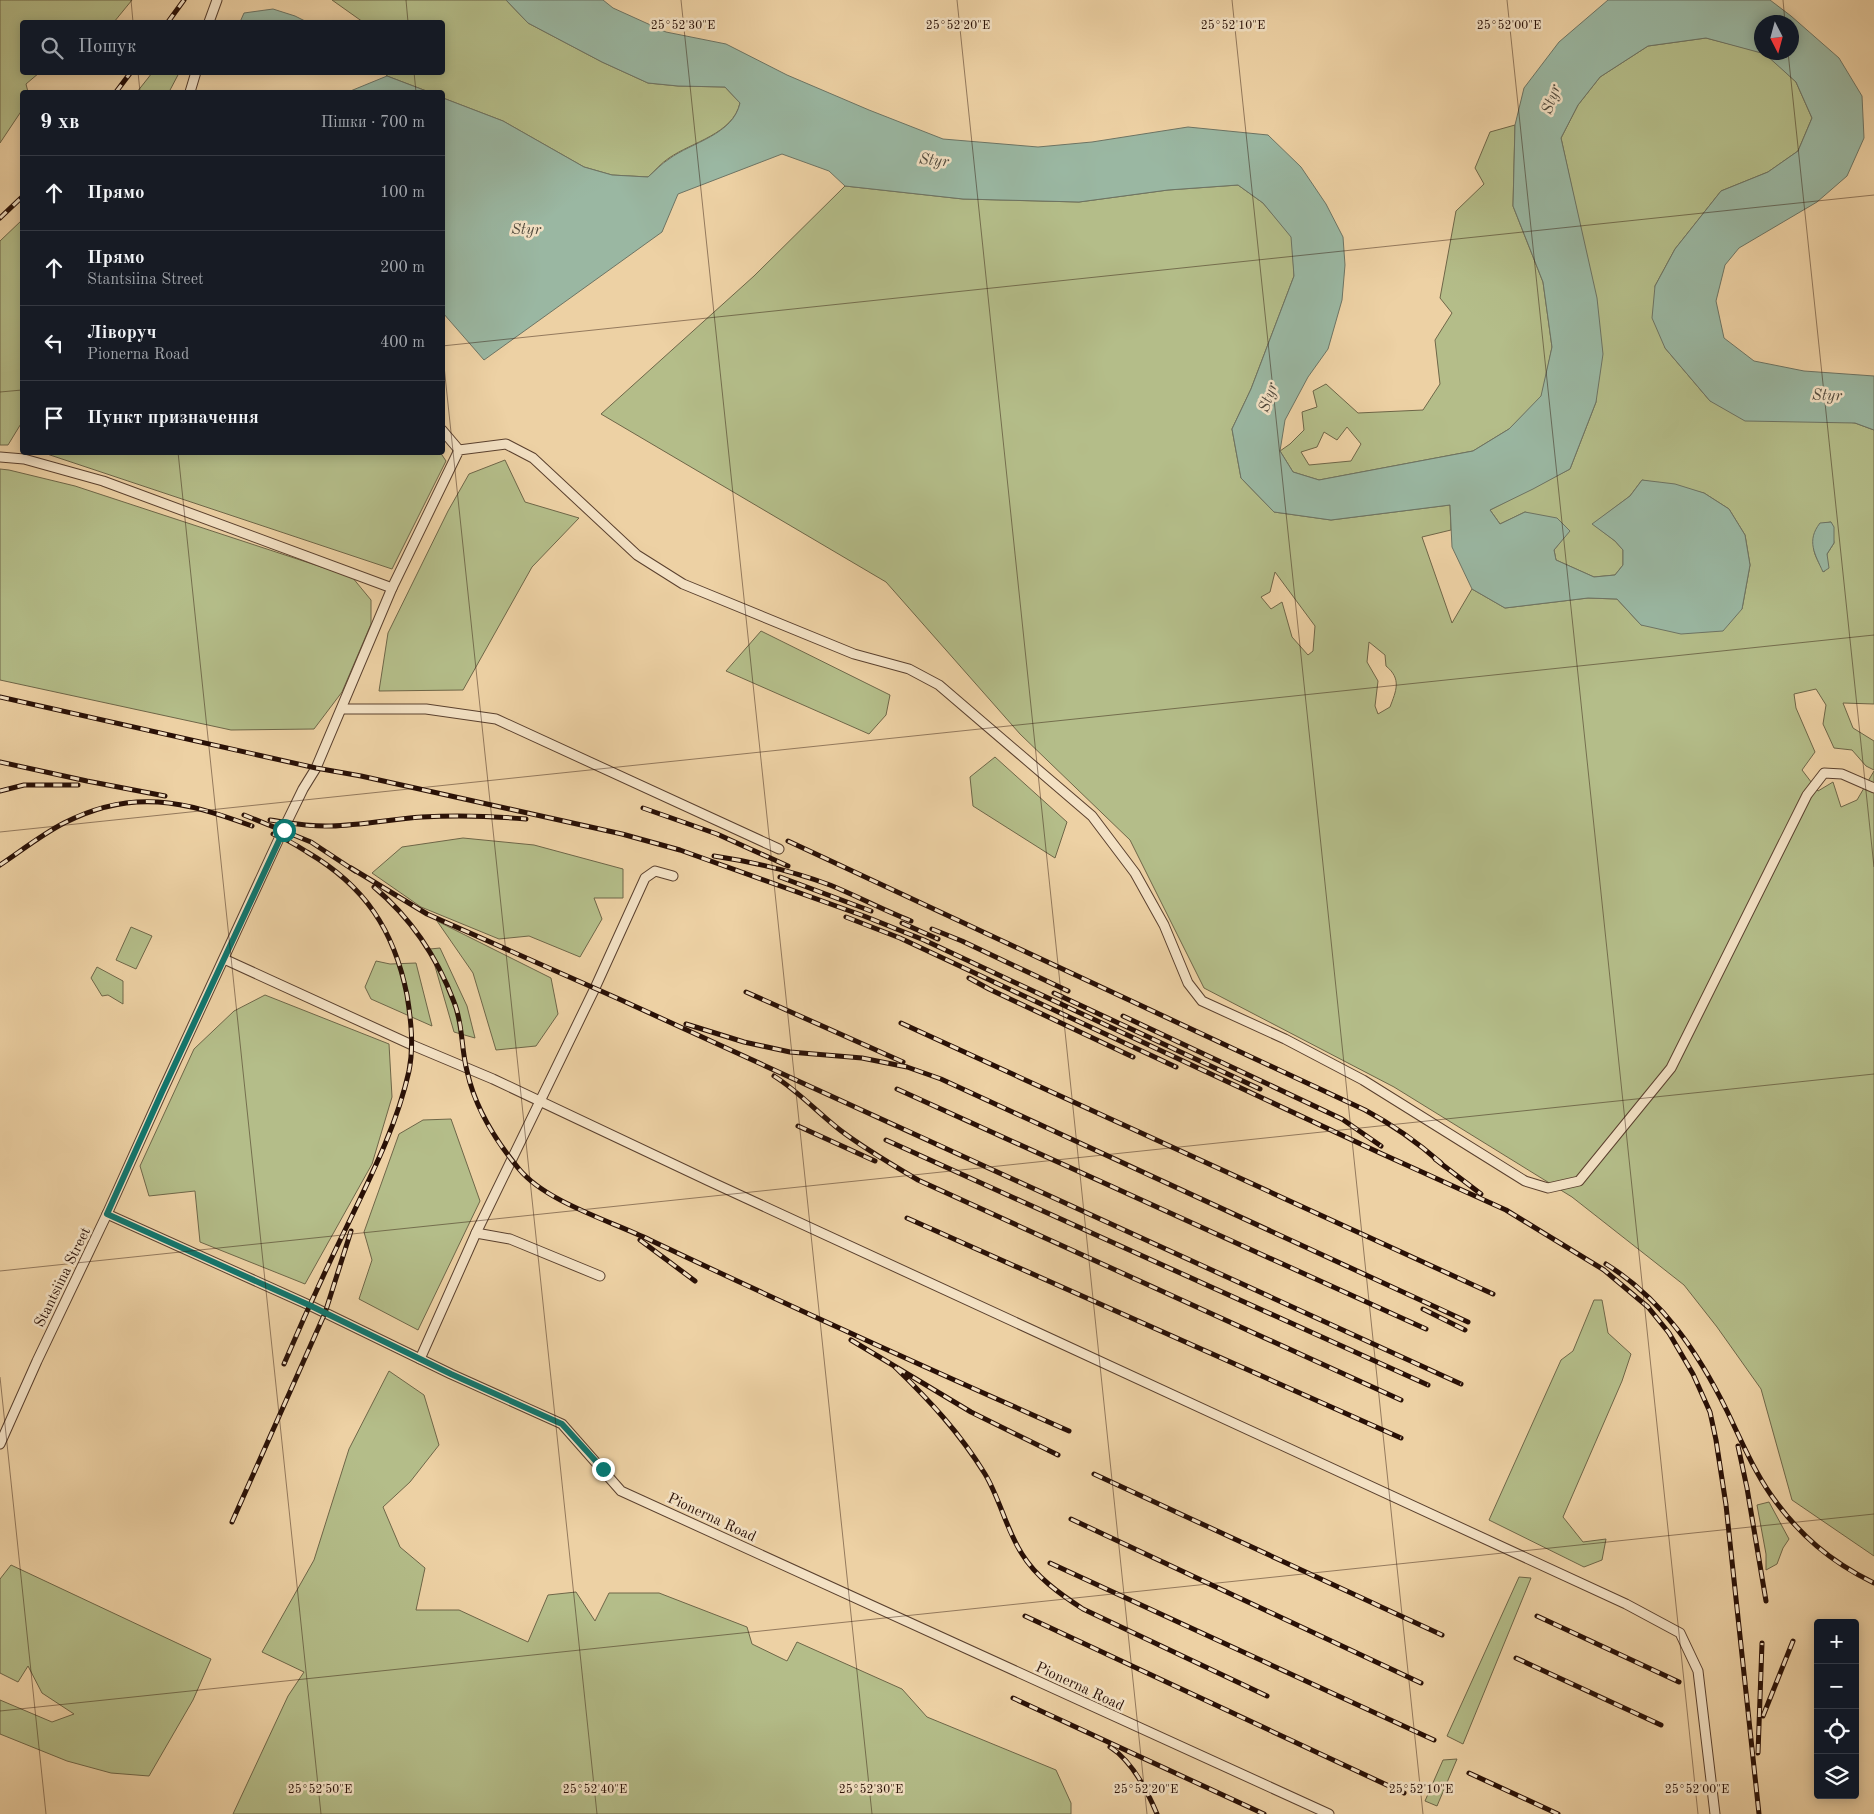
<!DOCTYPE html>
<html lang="uk">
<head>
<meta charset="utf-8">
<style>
  body { margin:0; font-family:"Old Standard TT",serif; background:#242831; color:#f1f3f6 }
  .controls { position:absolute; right:15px; bottom:15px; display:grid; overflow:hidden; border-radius:5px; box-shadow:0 2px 12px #0003 }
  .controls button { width:45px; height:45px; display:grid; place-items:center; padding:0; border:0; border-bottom:1px solid #363941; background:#171b24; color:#f1f3f6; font:25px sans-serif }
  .compass { position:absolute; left:1754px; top:15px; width:45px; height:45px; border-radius:50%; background:#171b24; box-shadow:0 2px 12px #0003; rotate:174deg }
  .stop { position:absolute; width:15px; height:15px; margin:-11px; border:4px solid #0f766e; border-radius:50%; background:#fff }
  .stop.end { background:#0f766e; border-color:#fff; box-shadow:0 1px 5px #0008 }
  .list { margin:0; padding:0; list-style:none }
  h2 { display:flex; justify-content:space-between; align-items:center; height:65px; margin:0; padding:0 20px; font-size:21px }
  h2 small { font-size:16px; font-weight:400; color:#9ea1a6 }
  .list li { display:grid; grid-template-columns:32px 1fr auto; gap:15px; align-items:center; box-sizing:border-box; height:75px; padding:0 20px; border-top:1px solid #363941 }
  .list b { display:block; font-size:19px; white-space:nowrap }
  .list p { margin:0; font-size:16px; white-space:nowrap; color:#9ea1a6 }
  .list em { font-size:16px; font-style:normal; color:#9ea1a6 }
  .icon { flex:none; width:28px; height:28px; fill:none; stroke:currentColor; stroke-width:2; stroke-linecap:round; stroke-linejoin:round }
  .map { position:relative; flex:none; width:1874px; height:1814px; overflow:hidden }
  .search { position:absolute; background:#171b24; box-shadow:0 2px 12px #0003; left:20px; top:20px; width:425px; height:55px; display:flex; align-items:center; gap:12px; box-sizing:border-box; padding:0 18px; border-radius:5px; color:#9ea1a6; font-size:19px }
  .panel { position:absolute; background:#171b24; box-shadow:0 2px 12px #0003; left:20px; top:90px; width:425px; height:365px; border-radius:5px }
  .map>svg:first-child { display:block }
  .green { fill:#b4bd89; stroke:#6e6648; fill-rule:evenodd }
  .water { fill:#9ab7a2; stroke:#6d7464; fill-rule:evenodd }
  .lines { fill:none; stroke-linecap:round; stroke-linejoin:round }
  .street-casing { stroke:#5a402e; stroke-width:11 }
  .street { stroke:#f3e1c4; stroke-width:9 }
  .rail-casing { stroke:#291006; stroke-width:5 }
  .rail { stroke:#f3e1c4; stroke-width:3; stroke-dasharray:9; stroke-linecap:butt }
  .route { stroke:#0f766e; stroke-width:6 }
  .ticks { fill:none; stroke:#291006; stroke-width:1; stroke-opacity:0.45 }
  .labels { text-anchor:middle; stroke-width:5; stroke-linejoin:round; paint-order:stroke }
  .street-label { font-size:15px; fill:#291006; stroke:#f3e1c4 }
  .water-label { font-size:16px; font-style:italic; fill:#514a3d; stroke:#f3e1c4 }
  .ticks-label { font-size:12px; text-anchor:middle; fill:#291006; stroke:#f3e1c4; stroke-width:5; stroke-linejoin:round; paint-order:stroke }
</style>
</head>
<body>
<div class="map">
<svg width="1874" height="1814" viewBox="0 0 1874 1814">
  <rect width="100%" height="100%" fill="#edd1a4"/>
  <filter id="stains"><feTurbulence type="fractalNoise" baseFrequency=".004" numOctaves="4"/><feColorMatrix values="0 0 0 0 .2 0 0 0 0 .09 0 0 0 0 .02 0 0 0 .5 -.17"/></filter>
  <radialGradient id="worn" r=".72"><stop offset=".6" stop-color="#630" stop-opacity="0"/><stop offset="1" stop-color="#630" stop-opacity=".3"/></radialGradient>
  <g class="green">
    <polygon points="0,0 132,0 114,22 22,22 22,72 39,73 26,84 28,92 22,92 22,110 0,143"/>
    <path d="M 332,0 L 506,0 L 528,23 L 602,62 L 648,83 L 678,86 L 725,87 L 740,103 C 733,134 692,142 669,158 C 661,163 655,171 648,177 L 612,175 L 584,167 L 503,121 L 443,98 L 442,92 L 429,92 L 387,76 L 385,73 L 442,72 L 442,22 L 363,22 Z"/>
    <path d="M 1706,38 L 1765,53 L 1796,82 L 1812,118 L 1798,151 L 1768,172 L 1721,191 L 1675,249 L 1655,286 L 1665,348 L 1710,401 L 1855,423 L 1874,430 L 1874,704 L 1843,703 L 1853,728 L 1874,741 L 1874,770 L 1866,766 L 1852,750 L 1834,748 L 1823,724 L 1826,705 L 1816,689 L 1794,694 L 1796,708 L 1815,752 L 1802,770 L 1818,791 L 1833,782 L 1841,807 L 1857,800 L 1874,771 L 1874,1556 L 1792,1500 L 1761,1389 L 1717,1327 L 1684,1285 L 1572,1197 L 1394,1087 L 1204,988 L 1130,840 L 1020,734 L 886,582 L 601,414 L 754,276 L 845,186 L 963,199 L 1079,202 L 1168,190 L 1238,185 L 1263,203 L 1292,237 L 1294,276 L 1251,389 L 1232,429 L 1241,478 L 1274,512 L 1331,520 L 1450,505 L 1451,530 L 1422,537 L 1452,623 L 1472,589 L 1505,608 L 1588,598 L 1617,599 L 1641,625 L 1742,609 L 1750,565 L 1745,535 L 1729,509 L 1704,493 L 1642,480 L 1630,496 L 1593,524 L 1615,541 L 1623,550 L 1623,565 L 1615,575 L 1594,577 L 1556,560 L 1554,550 L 1569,531 L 1525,512 L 1500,524 L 1490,510 L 1570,469 L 1596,402 L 1583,240 L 1561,138 L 1578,105 L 1600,77 L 1648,46 ZM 1831,522 L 1834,543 L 1827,554 L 1824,572 C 1811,549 1811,548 1820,524 ZM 1275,572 L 1315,626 L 1313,651 L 1308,655 L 1292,637 L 1282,602 L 1271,609 L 1261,597 L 1270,592 ZM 1369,642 L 1385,655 L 1386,666 C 1402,679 1396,691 1390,707 L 1378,714 L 1375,706 L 1378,681 L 1367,662 Z"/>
    <polygon points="152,73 152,72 179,73 169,92 137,92"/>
    <path d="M 1515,125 L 1513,206 L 1543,282 L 1552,347 L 1542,396 L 1509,429 L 1473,451 L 1319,480 L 1293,472 L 1280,451 L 1290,444 L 1304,430 L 1302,412 L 1317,407 L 1313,391 L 1326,384 L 1358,413 L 1423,410 L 1440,384 L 1435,340 L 1452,313 L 1440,298 L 1456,211 L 1484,184 L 1475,168 L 1490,132 ZM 1347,427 L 1361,444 L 1351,461 L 1309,465 L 1301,452 L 1317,447 L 1324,432 L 1337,440 Z"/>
    <polygon points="22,220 22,422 8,445 0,445 0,241"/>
    <polygon points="440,452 446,461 392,569 44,453"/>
    <polygon points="505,460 525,502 579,518 532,567 463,690 379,691 388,633 448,511 469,474"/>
    <polygon points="0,469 9,470 75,486 352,577 371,600 371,624 342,692 314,729 231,730 0,680"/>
    <polygon points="761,631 890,695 886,715 869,734 726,671"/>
    <polygon points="995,757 1067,822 1055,858 973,806 970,777"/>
    <polygon points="463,838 534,845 623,869 623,898 594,898 602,919 580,957 529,936 499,939 421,907 372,873 402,847"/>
    <polygon points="437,921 551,978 558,1014 536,1046 496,1050 473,973"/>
    <polygon points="131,927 152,936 136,969 116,960"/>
    <polygon points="440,948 467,1006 475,1038 454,1032 430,949"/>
    <polygon points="376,961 390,964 416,963 432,1026 371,999 365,987"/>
    <polygon points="97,967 123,981 123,1004 108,995 102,996 91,978"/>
    <polygon points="265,995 389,1044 392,1097 372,1164 305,1284 200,1242 195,1191 149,1196 140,1166 194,1049 234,1011"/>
    <polygon points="451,1119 480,1201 418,1330 359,1299 372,1260 364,1232 399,1134 423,1120"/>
    <polygon points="1594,1300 1602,1300 1608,1333 1631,1354 1622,1381 1563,1517 1583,1542 1606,1539 1602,1560 1584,1567 1489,1520 1561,1360 1573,1351"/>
    <polygon points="389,1371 424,1395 439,1445 410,1482 383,1507 400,1547 425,1568 416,1610 459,1610 528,1642 548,1595 576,1592 595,1621 609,1593 659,1593 747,1627 752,1644 787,1661 797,1642 902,1689 927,1717 1056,1770 1071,1803 1071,1814 233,1814 288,1696 304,1672 262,1652 314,1560 349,1449"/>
    <polygon points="1769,1502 1789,1539 1783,1548 1777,1564 1766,1570 1766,1554 1757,1505"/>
    <polygon points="11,1565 211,1659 193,1700 149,1776 111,1773 67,1761 0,1734 0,1700 52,1722 74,1714 42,1693 28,1666 18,1682 0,1673 0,1579"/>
    <polygon points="1519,1577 1531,1578 1463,1744 1447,1736"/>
    <polygon points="1457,1759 1437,1806 1425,1801 1443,1760"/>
  </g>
  <g class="water">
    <path d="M 506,0 L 603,0 L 613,8 L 666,32 L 726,44 L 787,75 L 869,110 L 943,139 L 1038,147 L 1092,142 L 1188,127 L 1268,135 L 1301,167 L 1326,204 L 1343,237 L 1345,265 L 1342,300 L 1328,349 L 1308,377 L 1285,420 L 1280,451 L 1293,472 L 1319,480 L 1473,451 L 1509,429 L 1541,396 L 1552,347 L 1543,282 L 1513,206 L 1515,125 L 1524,88 L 1559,42 L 1608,0 L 1770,0 L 1791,16 L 1839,58 L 1862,96 L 1864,138 L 1847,176 L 1817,202 L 1739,248 L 1725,265 L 1716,301 L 1724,338 L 1754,361 L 1804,371 L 1874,376 L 1874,430 L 1855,423 L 1745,421 L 1710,401 L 1665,348 L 1652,318 L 1655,286 L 1675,249 L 1721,191 L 1768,172 L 1798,151 L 1812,118 L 1796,82 L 1765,54 L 1706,38 L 1648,46 L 1600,77 L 1578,105 L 1561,138 L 1597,298 L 1603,354 L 1596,402 L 1570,469 L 1533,489 L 1490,510 L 1500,524 L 1525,512 L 1557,518 L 1570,531 L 1554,550 L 1556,560 L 1594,577 L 1615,575 L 1623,565 L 1623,550 L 1615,541 L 1592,524 L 1630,496 L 1642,480 L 1675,484 L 1704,493 L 1729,509 L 1745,535 L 1750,565 L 1742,609 L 1723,631 L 1681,634 L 1641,625 L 1617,599 L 1588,598 L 1505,608 L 1472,589 L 1452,547 L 1450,505 L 1331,520 L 1274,512 L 1241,478 L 1232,429 L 1251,389 L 1294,276 L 1291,237 L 1263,203 L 1238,185 L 1168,190 L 1079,202 L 963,199 L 845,186 L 829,171 L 782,154 L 678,194 L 662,232 L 484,360 L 443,313 L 443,98 L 503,121 L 584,167 L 612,175 L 648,177 C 655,171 661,164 669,159 C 692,142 733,135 740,103 L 725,87 L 678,86 L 648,83 L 602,62 L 528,23 ZM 1792,22 L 1792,52 L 1762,52 L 1762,22 Z"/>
    <polygon points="273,9 295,16 307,22 240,22 244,13"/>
    <polygon points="387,76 429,92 348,92"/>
    <path d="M 1831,522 L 1834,527 L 1834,543 L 1827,554 L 1829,568 L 1823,572 C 1815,554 1806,541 1820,523 Z"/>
  </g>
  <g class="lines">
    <g class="street-casing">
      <g id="street">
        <polyline points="209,22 217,0"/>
        <polyline points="190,92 196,72"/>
        <polyline points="442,430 459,450"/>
        <polyline points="0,457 24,459 103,481 392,588"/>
        <polyline points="342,709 426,709 496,719 779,849"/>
        <polyline points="224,959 412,1045 493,1079 709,1181 1626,1604 1680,1633 1698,1671 1715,1814"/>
        <polyline points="107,1214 309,1305 451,1374 562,1424 621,1491 1329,1814"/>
        <polyline points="476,1233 510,1239 600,1276"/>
        <polyline points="420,1359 476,1233 595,988 645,878 655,871 673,876"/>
        <polyline points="0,1444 37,1361 107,1214 162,1092 283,830 303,789 316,768 392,588 459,450 506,444 533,458 637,555 683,584 854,654 909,669 939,685 1092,816 1135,873 1164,925 1188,983 1202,1001 1285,1039 1363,1080 1525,1181 1548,1188 1579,1181 1671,1068 1807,795 1824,773 1842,774 1874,788"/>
      </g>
    </g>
    <use href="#street" class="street"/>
    <g class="rail-casing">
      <g id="rail">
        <polyline points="168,22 184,0"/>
        <polyline points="116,92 131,72"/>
        <polyline points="0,218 22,197"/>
        <polyline points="0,697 316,768 361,776 622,834 680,850 864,916 924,940 1380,1153 1506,1210 1604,1270 1648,1307 1669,1333 1693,1374 1710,1412 1716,1440 1726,1505 1759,1814"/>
        <polyline points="0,762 87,781 165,796"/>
        <polyline points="0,791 24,785 78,785"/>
        <polyline points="643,808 717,834 788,866"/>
        <polyline points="244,815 311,842 355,871"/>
        <path d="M 270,820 C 290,823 310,827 331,826 C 362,825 392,819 422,817 C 457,815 491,816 526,819"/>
        <path d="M 273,834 C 285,838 296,845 307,852 C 365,886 394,930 407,995 C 411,1020 414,1046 409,1071 C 397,1125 371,1176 347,1226 C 325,1271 304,1317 284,1364"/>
        <path d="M 788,841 L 1365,1110 C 1393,1125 1417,1142 1441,1163"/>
        <path d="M 714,856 C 754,862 792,871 830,885 C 857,896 883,910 911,921"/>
        <path d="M 0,865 C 21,851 41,835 64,823 C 132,788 184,801 252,826"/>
        <polyline points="351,868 427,914 619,999 1461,1384"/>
        <polyline points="780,877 871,911"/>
        <path d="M 374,887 C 411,918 437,957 454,1002 C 463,1024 461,1048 467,1071 C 475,1108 495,1140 519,1169 C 546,1202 611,1221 650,1240 C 789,1306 929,1369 1069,1431"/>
        <polyline points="846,917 900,938 1176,1067"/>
        <polyline points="902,923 938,939"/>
        <polyline points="932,929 962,941 1068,991"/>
        <polyline points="969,978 989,989 1133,1057"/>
        <polyline points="746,992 903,1062"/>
        <polyline points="1054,993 1260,1089"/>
        <polyline points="1123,1016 1342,1119 1381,1146"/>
        <polyline points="901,1023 1493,1294"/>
        <polyline points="686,1024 744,1042 790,1052 862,1058 907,1067 941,1079 1468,1322"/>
        <path d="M 774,1076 C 798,1091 817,1112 840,1130 C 865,1149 891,1164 918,1180 L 1401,1400"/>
        <polyline points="897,1089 1426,1329"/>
        <polyline points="798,1126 875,1161"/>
        <polyline points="886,1140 1428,1385"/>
        <polyline points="1435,1159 1481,1194"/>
        <polyline points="907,1218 1401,1438"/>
        <polyline points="640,1240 695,1281"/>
        <path d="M 1606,1264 C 1662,1299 1698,1352 1727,1411 C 1741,1440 1753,1469 1771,1495 C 1799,1535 1831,1562 1874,1583"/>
        <polyline points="1423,1309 1465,1330"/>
        <polyline points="851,1340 971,1412 1058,1455"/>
        <path d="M 895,1367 C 930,1401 959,1432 985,1474 C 1000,1499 1006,1529 1022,1554 C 1036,1577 1060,1594 1083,1609 L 1267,1696"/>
        <polyline points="1738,1446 1747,1488 1766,1601"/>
        <polyline points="1094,1474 1442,1635"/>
        <polyline points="1071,1519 1421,1683"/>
        <polyline points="232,1522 325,1313 351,1231"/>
        <polyline points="1050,1563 1434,1740"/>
        <polyline points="1025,1616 1404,1793"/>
        <polyline points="1537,1616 1679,1682"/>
        <polyline points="1516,1658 1661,1725"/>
        <polyline points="1013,1698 1264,1814"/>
        <polyline points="1763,1716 1793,1641"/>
        <path d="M 1110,1747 C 1132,1761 1147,1790 1157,1814"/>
        <polyline points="1758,1753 1762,1643"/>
        <polyline points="1469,1773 1558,1814"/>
      </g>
    </g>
    <use href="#rail" class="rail"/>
  </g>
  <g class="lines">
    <polyline class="route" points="284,830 162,1092 107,1214 309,1305 451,1374 562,1424 603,1469"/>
  </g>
  <path class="ticks" d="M 131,0 L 133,22M 406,0 L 408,22M 681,0 L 872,1814M 957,0 L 1147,1814M 1232,0 L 1423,1814M 1507,0 L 1698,1814M 1783,0 L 1785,22M 1788,52 L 1874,867M 138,72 L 140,92M 414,72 L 416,92M 442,346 L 1874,195M 442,347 L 597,1814M 0,392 L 22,390M 178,452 L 321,1814M 0,832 L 1874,635M 0,1271 L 1874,1074M 0,1377 L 46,1814M 0,1711 L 1874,1514"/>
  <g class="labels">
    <g class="street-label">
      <text transform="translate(62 1277) rotate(-64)" y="5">Stantsiina Street</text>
      <text transform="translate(712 1517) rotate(25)" y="5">Pionerna Road</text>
      <text transform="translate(1080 1686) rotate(25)" y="5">Pionerna Road</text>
    </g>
    <g class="water-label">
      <text transform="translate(1550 99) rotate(-72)" y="6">Styr</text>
      <text transform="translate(934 159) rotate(6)" y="6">Styr</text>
      <text x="526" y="234">Styr</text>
      <text transform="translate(1827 394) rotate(1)" y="6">Styr</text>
      <text transform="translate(1267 397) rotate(-72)" y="6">Styr</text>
    </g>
  </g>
  <g class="ticks-label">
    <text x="683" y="29">25°52'30"E</text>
    <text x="958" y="29">25°52'20"E</text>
    <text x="1233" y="29">25°52'10"E</text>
    <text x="1509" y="29">25°52'00"E</text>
    <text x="320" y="1793">25°52'50"E</text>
    <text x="595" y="1793">25°52'40"E</text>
    <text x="871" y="1793">25°52'30"E</text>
    <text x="1146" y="1793">25°52'20"E</text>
    <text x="1421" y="1793">25°52'10"E</text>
    <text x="1697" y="1793">25°52'00"E</text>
  </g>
  <rect width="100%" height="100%" filter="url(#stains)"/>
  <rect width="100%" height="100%" fill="url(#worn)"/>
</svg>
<div class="controls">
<button>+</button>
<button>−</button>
<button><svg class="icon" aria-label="locate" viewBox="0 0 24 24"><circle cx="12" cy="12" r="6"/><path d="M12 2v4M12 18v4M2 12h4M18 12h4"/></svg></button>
<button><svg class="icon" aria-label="layers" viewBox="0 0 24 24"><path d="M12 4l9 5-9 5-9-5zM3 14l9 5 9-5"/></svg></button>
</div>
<svg class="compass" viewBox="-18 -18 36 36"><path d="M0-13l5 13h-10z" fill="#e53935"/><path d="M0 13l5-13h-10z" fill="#9ea1a6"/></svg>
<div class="stop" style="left:284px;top:830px"></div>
<div class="stop end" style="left:603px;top:1469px"></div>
<div class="search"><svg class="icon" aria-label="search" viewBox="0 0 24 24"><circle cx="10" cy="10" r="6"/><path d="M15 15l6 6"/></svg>Пошук</div>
<section class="panel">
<h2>9 хв<small>Пішки · 700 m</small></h2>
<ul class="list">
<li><svg class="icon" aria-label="ahead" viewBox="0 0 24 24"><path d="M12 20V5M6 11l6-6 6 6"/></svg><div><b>Прямо</b></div><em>100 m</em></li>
<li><svg class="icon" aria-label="ahead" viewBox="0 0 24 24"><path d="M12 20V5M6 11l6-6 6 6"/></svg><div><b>Прямо</b><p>Stantsiina Street</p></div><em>200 m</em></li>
<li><svg class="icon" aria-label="left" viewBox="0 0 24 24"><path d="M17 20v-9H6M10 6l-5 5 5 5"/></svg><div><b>Ліворуч</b><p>Pionerna Road</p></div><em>400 m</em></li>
<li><svg class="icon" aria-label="arrive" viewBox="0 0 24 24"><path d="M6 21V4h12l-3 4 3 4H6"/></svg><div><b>Пункт призначення</b></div></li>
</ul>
</section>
</div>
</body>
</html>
